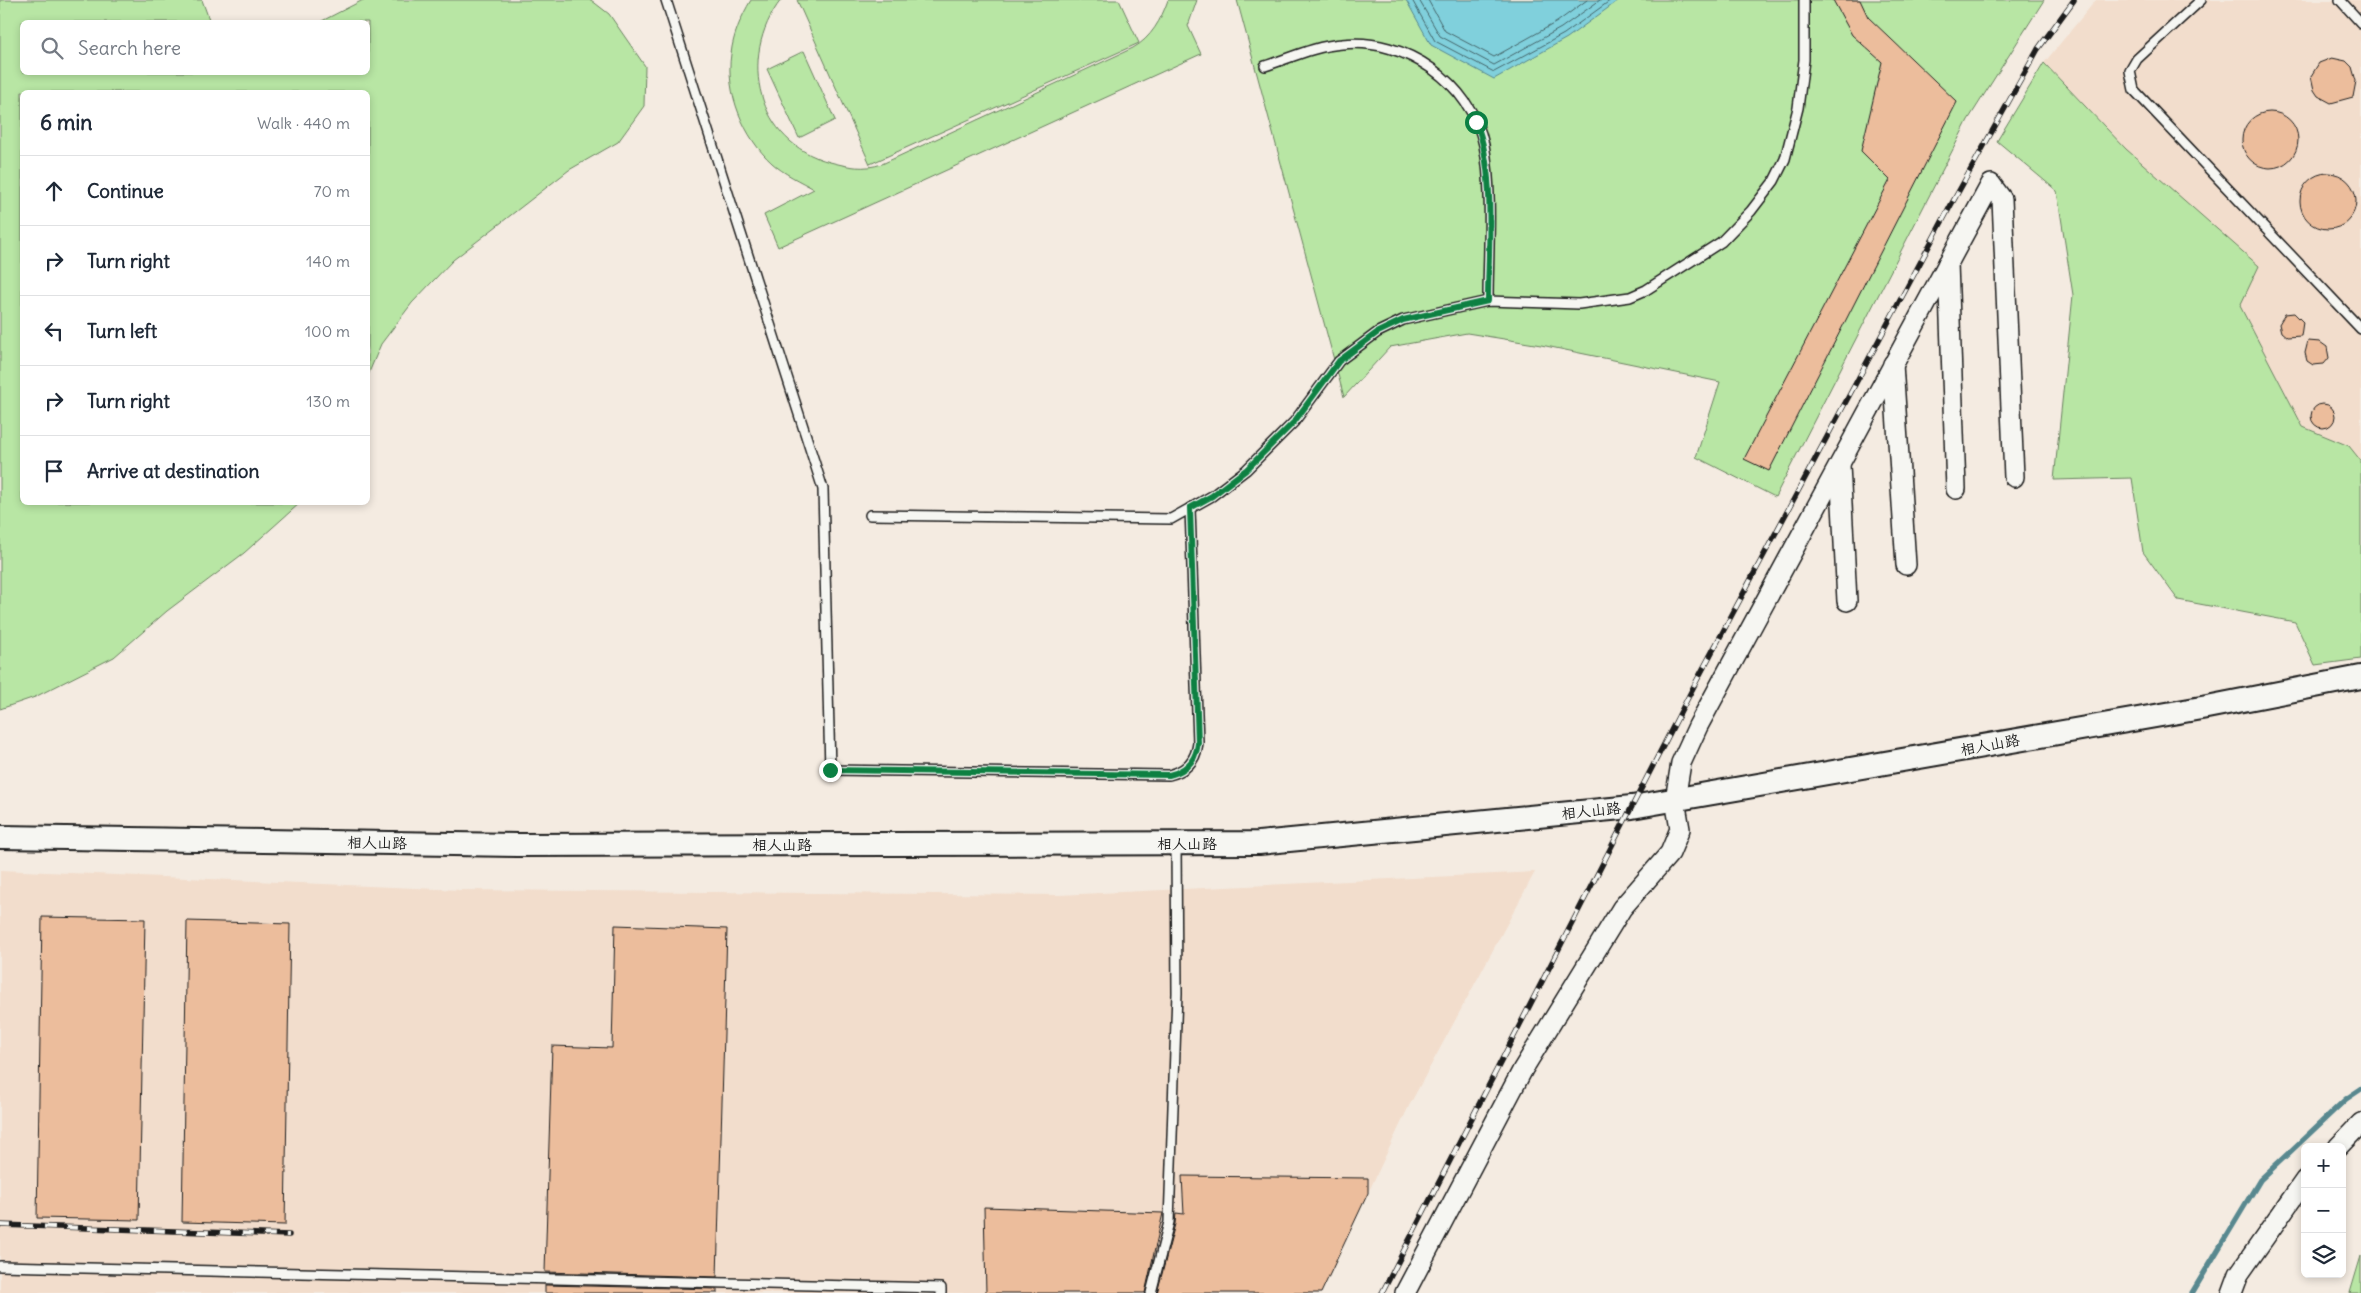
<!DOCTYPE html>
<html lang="en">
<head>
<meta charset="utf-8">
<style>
  body { margin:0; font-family:Delius,"LXGW WenKai TC",sans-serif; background:#f2f2f3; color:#1f2937 }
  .controls { position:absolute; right:15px; bottom:15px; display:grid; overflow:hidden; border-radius:8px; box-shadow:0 2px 8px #0003 }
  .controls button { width:45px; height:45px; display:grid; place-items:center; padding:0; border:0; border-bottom:1px solid #e0e1e3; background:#fff; color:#1f2937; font:25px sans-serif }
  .stop { position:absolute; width:15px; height:15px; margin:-11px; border:4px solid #0b8043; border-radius:50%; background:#fff }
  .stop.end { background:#0b8043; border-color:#fff; box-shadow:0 1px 5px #0008 }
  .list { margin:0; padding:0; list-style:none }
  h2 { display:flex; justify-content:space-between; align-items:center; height:65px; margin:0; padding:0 20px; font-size:21px }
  h2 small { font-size:16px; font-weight:400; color:#747a83 }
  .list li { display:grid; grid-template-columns:32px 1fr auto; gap:15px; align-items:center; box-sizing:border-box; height:70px; padding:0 20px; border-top:1px solid #e0e1e3 }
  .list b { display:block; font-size:19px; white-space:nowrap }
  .list em { font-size:16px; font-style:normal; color:#747a83 }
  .icon { flex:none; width:28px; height:28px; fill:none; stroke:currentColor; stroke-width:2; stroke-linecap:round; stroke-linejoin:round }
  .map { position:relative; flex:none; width:2361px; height:1293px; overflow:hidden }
  .search { position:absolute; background:#fff; box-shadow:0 2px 8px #0003; left:20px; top:20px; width:350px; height:55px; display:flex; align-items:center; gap:12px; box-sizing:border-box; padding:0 18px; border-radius:8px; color:#747a83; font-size:19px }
  .panel { position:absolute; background:#fff; box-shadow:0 2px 8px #0003; left:20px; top:90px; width:350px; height:415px; border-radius:8px }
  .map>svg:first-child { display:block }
  .built { fill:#f2ddcc }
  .green { fill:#b8e6a4; stroke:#6a8160 }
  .water { fill:#80d0dc; stroke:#58888f }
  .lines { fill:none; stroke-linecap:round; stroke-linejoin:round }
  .shore { stroke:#446469; stroke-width:1 }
  .stream { stroke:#58888f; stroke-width:5.5 }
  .building { fill:#ecbd9c; stroke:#1c1c1c }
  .service-casing { stroke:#1c1c1c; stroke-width:12 }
  .minor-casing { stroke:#1c1c1c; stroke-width:22 }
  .tertiary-casing { stroke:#1c1c1c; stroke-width:26 }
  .service { stroke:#f6f6f2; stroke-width:9 }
  .minor { stroke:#f6f6f2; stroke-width:19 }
  .tertiary { stroke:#f6f6f2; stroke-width:22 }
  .rail-casing { stroke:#1c1c1c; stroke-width:5.5 }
  .rail { stroke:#f6f6f2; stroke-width:4; stroke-dasharray:11; stroke-linecap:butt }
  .route { stroke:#0b8043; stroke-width:6 }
  .labels { text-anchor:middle; stroke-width:5; stroke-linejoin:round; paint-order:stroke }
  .street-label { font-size:15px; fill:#1c1c1c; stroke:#f6f6f2 }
</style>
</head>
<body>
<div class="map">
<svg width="2361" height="1293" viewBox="0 0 2361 1293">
  <rect width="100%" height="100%" fill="#f4ebe1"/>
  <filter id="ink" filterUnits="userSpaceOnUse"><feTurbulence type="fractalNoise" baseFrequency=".02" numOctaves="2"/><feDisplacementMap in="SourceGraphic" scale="10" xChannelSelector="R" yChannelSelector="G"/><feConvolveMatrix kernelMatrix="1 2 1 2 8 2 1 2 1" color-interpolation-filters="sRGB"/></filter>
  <g filter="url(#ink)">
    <g class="built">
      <polygon points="2096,0 2361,0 2361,461 2349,446 2303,427 2240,306 2126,149 2044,63"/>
      <polygon points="0,870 461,890 1059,895 1535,872 1409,1106 1321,1293 0,1293"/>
    </g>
    <g class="green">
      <polygon points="0,0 202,0 210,22 22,22 22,72 368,72 368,22 320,22 363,0 591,0 609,14 645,66 644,106 618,142 569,170 453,260 412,303 381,344 368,375 368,92 22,92 22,502 300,503 244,553 167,611 114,657 35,697 0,709"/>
      <path d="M 751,0 L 781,0 C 737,57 757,143 830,162 C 849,167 864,170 882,164 L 1133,48 C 1151,38 1161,20 1168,0 L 1197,0 L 1188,26 L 1201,54 L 778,247 L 764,215 L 814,189 C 800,181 784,174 772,163 C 744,138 725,92 731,54 C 733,35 741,17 751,0 Z"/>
      <polygon points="797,0 1119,0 1139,43 870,164"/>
      <polygon points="1237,0 2044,0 1968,120 1775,497 1696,457 1720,382 1541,345 1467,333 1390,347 1344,397"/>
      <polygon points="804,51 835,120 799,138 767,69"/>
      <polygon points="2044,63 2126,149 2259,266 2240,306 2303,427 2349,446 2361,461 2361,659 2315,665 2295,622 2178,600 2143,552 2132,478 2054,480 2073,295 2057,191 1997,141"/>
      <polygon points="2361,1256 2361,1293 2350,1293"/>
    </g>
    <polygon class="water" points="1406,0 1619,0 1567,38 1494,79 1431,45"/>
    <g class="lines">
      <g class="shore">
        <polyline points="1412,0 1435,41 1494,72 1564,34 1611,0"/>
        <polyline points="1419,0 1440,36 1494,65 1561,28 1600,0"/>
        <polyline points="1428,0 1445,31 1494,57 1557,22 1587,0"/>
      </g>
      <polyline class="stream" points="2192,1293 2260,1180 2346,1099 2361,1089"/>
    </g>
    <g class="building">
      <polygon points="1833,0 1860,0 1868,17 1957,102 1769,471 1744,459 1890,180 1861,151 1882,62 1852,35"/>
      <polygon points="2332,58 2346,61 2352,67 2356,81 2353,97 2331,103 2318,96 2314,90 2311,76 2319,63"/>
      <circle cx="2270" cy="140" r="28"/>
      <circle cx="2328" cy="201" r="28"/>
      <polygon points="2294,313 2303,322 2301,336 2287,337 2281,332 2279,324 2285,314"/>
      <polygon points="2308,341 2320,342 2327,347 2329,358 2324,364 2313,365 2307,361 2305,353"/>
      <circle cx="2323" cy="416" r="12"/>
      <polygon points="42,917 145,919 139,1220 37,1218"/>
      <polygon points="187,921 290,924 285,1225 182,1222"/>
      <polygon points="615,925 727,929 717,1277 545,1272 552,1046 612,1048"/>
      <polygon points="1182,1176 1368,1178 1368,1193 1321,1293 1157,1293 1175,1224 1176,1213 1184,1214"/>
      <polygon points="984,1207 1163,1213 1145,1293 986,1293"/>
      <polygon points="545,1285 717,1289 717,1293 545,1293"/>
    </g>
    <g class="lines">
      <g class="service-casing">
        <g id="service">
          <path d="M 666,0 L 823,489 L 830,770 L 1169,775 C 1186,771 1196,761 1198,743 L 1190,508"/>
          <polyline points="2201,0 2137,59 2130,71 2134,90 2361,329"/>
          <polyline points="2340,0 2361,23"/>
          <path d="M 1265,66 C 1290,58 1315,46 1342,44 C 1405,37 1471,83 1484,145 C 1493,190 1488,254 1488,301"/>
          <polyline points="870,515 1171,519 1212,496 1246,470 1294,422 1339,361 1378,332 1403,320 1488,301 1579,304 1630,297 1646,290 1721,242 1751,211 1774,181 1785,159 1798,108 1804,60 1804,0"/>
          <polyline points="0,1266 941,1288 941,1293"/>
          <polyline points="1151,1293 1169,1222 1177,993 1176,844"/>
        </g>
      </g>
      <g class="minor-casing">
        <g id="minor">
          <polyline points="1948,263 1956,489"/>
          <polyline points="1893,364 1906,565"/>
          <polyline points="1840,465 1847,601"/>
          <polyline points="2338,1147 2361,1123"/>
          <polyline points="1405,1293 1523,1069 1622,908 1670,853 1680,829 1675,800 1681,763 1698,726 1991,184 2002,199 2014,477"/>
          <polyline points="2232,1293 2239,1274 2305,1180"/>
        </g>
      </g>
      <g class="tertiary-casing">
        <polyline id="tertiary" points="0,837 517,845 1259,843 1632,807 2207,707 2361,677"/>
      </g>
      <use href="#service" class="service"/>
      <use href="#minor" class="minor"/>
      <use href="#tertiary" class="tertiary"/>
      <g class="rail-casing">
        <g id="rail">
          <polyline points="0,1225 289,1235"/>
          <polyline points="1382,1293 1696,682 1951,205 2038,49 2074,0"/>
        </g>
      </g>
      <use href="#rail" class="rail"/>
    </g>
  </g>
  <g class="lines" filter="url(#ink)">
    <path class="route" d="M 830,770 L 1169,775 C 1186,771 1196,761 1198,743 L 1190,508 L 1212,496 L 1246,470 L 1294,422 L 1339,361 L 1378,332 L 1403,320 L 1488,301 C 1488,247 1496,172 1476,122"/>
  </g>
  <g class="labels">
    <g class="street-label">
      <text transform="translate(1990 745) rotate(-10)" y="5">相人山路</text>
      <text transform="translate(1591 811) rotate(-6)" y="5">相人山路</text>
      <text transform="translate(377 843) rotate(1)" y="5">相人山路</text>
      <text x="1187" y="849">相人山路</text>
      <text x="782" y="850">相人山路</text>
    </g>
  </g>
</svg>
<div class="controls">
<button>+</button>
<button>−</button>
<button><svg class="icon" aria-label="layers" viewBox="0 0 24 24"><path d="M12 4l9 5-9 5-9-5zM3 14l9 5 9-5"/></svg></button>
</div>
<div class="stop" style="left:1476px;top:122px"></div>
<div class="stop end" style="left:830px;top:770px"></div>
<div class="search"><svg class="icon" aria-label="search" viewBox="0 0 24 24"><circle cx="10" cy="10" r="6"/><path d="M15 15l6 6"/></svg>Search here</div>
<section class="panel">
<h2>6 min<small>Walk · 440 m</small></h2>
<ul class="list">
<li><svg class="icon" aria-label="ahead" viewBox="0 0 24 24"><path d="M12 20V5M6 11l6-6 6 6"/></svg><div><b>Continue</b></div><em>70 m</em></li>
<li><svg class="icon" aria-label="right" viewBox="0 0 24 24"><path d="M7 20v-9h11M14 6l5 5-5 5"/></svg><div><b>Turn right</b></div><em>140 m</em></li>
<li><svg class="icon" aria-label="left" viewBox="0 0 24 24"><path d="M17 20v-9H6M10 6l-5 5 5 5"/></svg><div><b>Turn left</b></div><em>100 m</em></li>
<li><svg class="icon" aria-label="right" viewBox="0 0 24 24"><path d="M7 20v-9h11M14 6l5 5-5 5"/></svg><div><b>Turn right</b></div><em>130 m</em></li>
<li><svg class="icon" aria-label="arrive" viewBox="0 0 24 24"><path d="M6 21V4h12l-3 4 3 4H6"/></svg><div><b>Arrive at destination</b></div></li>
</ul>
</section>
</div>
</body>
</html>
